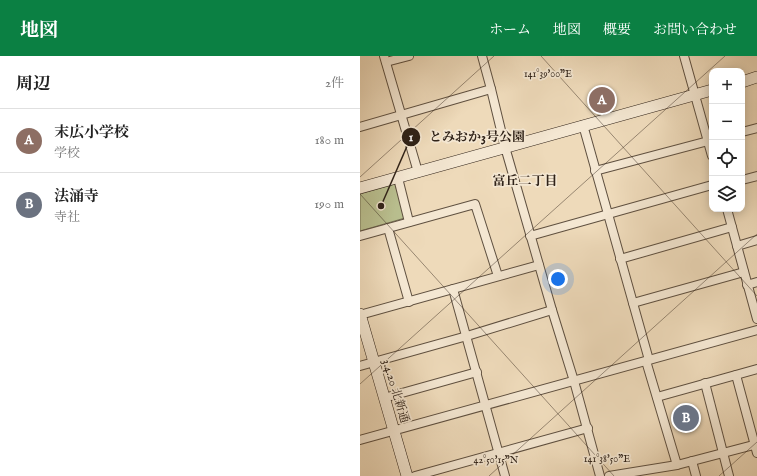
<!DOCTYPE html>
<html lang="ja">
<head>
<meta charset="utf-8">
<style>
  body { margin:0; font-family:"IM FELL English","Noto Serif JP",serif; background:#f2f2f2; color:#222 }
  .controls { position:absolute; right:12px; top:12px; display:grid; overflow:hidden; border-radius:8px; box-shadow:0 2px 10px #0003 }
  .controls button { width:36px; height:36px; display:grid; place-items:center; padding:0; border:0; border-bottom:1px solid #e0e0e0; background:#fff; color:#222; font:20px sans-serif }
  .you { position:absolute; left:198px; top:223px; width:14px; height:14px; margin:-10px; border:3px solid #fff; border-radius:50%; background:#1a73e8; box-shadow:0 0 0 6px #1a73e833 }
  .badge { display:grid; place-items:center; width:26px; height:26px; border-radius:50%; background:#0b8043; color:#fff; font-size:13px; font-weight:700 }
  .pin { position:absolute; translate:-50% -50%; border:2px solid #fff; box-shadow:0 1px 4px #0006 }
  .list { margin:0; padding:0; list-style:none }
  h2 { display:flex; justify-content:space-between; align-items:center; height:52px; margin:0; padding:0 16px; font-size:17px }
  h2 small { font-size:13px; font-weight:400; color:#767676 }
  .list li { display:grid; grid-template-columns:26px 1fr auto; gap:12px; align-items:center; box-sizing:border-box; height:64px; padding:0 16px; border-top:1px solid #e0e0e0 }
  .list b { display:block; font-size:15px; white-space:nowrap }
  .list p { margin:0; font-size:13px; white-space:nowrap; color:#767676 }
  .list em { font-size:13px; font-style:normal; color:#767676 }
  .icon { flex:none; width:22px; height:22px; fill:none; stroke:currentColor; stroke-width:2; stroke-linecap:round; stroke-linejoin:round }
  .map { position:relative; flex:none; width:397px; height:420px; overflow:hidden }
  header { display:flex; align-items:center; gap:24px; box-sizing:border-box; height:56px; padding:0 20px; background:#0b8043; color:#fff }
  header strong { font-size:19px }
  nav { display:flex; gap:22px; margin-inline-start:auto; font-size:14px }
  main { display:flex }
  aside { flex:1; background:#fff }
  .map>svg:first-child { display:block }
  .green { fill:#b9bf8f; stroke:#747054 }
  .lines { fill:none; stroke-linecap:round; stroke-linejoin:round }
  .street-casing { stroke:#5f5040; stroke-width:10 }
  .secondary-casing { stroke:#2f2218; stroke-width:12 }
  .street { stroke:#f4e7d2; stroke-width:8 }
  .secondary { stroke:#f4e7d2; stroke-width:11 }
  .ticks { fill:none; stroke:#2f2218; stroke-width:1; stroke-opacity:0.45 }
  .labels { text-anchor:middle; stroke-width:3.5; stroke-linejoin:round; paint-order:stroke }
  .street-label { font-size:12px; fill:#2f2218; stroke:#f4e7d2 }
  .neighbourhood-label { font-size:13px; font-weight:bold; fill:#2f2218; stroke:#f4e7d2 }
  .ticks-label { font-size:10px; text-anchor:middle; fill:#2f2218; stroke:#f4e7d2; stroke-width:3.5; stroke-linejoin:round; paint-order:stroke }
  .leader { fill:none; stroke:#2f2218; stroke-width:1.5 }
  .callout-dot { fill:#2f2218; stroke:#f4e7d2; stroke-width:1.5 }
  .mark-label { font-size:12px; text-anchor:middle; font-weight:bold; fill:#fff }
  .callout-label { font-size:13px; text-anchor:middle; font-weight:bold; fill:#2f2218; stroke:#f4e7d2; stroke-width:3.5; stroke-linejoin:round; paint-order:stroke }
</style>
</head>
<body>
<header>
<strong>地図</strong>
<nav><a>ホーム</a><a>地図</a><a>概要</a><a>お問い合わせ</a></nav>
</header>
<main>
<aside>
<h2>周辺<small>2件</small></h2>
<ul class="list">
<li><span class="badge" style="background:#8d6e63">A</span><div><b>末広小学校</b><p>学校</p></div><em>180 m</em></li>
<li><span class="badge" style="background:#6b7280">B</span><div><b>法涌寺</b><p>寺社</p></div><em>190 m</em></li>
</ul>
</aside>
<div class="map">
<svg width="397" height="420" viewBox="0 0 397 420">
  <rect width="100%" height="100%" fill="#eedaba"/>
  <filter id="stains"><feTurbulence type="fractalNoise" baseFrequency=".005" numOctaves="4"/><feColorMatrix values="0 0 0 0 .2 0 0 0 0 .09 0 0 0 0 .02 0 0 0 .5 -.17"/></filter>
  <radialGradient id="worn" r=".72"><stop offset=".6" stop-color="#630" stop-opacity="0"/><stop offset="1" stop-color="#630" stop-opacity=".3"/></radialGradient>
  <polygon class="green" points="35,128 45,162 0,175 0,138"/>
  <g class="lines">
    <g class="street-casing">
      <g id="street">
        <polyline points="24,0 58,116"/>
        <polyline points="122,0 131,33 145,91 192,254 214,325 240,420"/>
        <polyline points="324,0 352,100"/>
        <polyline points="26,6 49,0"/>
        <polyline points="223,69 289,304"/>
        <polyline points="0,71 131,33"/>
        <polyline points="382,76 397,72"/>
        <polyline points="235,115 352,84"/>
        <polyline points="38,122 49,166"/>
        <polyline points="382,124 397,120"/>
        <polyline points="367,153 397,263"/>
        <polyline points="28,172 49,246"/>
        <polyline points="0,180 115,148 138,220"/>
        <polyline points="170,180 352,129"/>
        <polyline points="377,190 397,184"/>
        <polyline points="260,203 372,171"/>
        <polyline points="387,229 397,226"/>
        <polyline points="93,233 145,420"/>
        <polyline points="273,247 384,216"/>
        <polyline points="0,259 179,209"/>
        <polyline points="286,305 317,409"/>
        <polyline points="0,310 107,280 192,254"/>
        <polyline points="376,319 397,397"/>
        <polyline points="345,327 369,420"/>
        <polyline points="297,341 397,313"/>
        <polyline points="24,342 117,316"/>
        <polyline points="0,384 397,274"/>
        <polyline points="332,405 336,420"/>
        <polyline points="55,420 228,372"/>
        <polyline points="249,420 317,409 397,388"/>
      </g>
    </g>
    <g class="secondary-casing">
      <g id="secondary">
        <polyline points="382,26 397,21"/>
        <polyline points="0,132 352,34"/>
        <polyline points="0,258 47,420"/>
      </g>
    </g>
    <use href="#street" class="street"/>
    <use href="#secondary" class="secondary"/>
  </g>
  <path class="ticks" d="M 181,0 L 397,240M 0,121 L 134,0M 0,138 L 254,420M 0,328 L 365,0M 129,420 L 397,178M 359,420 L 397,386"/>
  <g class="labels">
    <g class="street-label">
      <text transform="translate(36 335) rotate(73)" y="4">3.4.20 北新通</text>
    </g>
    <g class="neighbourhood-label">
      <text x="165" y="129">富丘二丁目</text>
    </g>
  </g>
  <g class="ticks-label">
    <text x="188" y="21">141°39'00"E</text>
    <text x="247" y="406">141°38'50"E</text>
    <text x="136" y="407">42°50'15"N</text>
  </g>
  <path class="leader" d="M21 150L51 81"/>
  <g class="callout-dot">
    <circle cx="21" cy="150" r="4"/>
    <circle cx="51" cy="81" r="10"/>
  </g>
  <g class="mark-label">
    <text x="51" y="85">1</text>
  </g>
  <g class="callout-label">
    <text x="117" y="85">とみおか3号公園</text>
  </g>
  <rect width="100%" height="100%" filter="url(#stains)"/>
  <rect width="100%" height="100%" fill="url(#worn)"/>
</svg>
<div class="controls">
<button>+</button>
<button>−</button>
<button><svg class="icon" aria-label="locate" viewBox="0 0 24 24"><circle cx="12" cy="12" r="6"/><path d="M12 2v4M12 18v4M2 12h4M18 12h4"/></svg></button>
<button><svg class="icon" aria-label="layers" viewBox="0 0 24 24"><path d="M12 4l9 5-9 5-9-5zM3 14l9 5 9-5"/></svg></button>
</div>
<div class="you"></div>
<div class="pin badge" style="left:242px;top:44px;background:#8d6e63">A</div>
<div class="pin badge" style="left:326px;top:362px;background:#6b7280">B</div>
</div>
</main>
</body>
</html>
